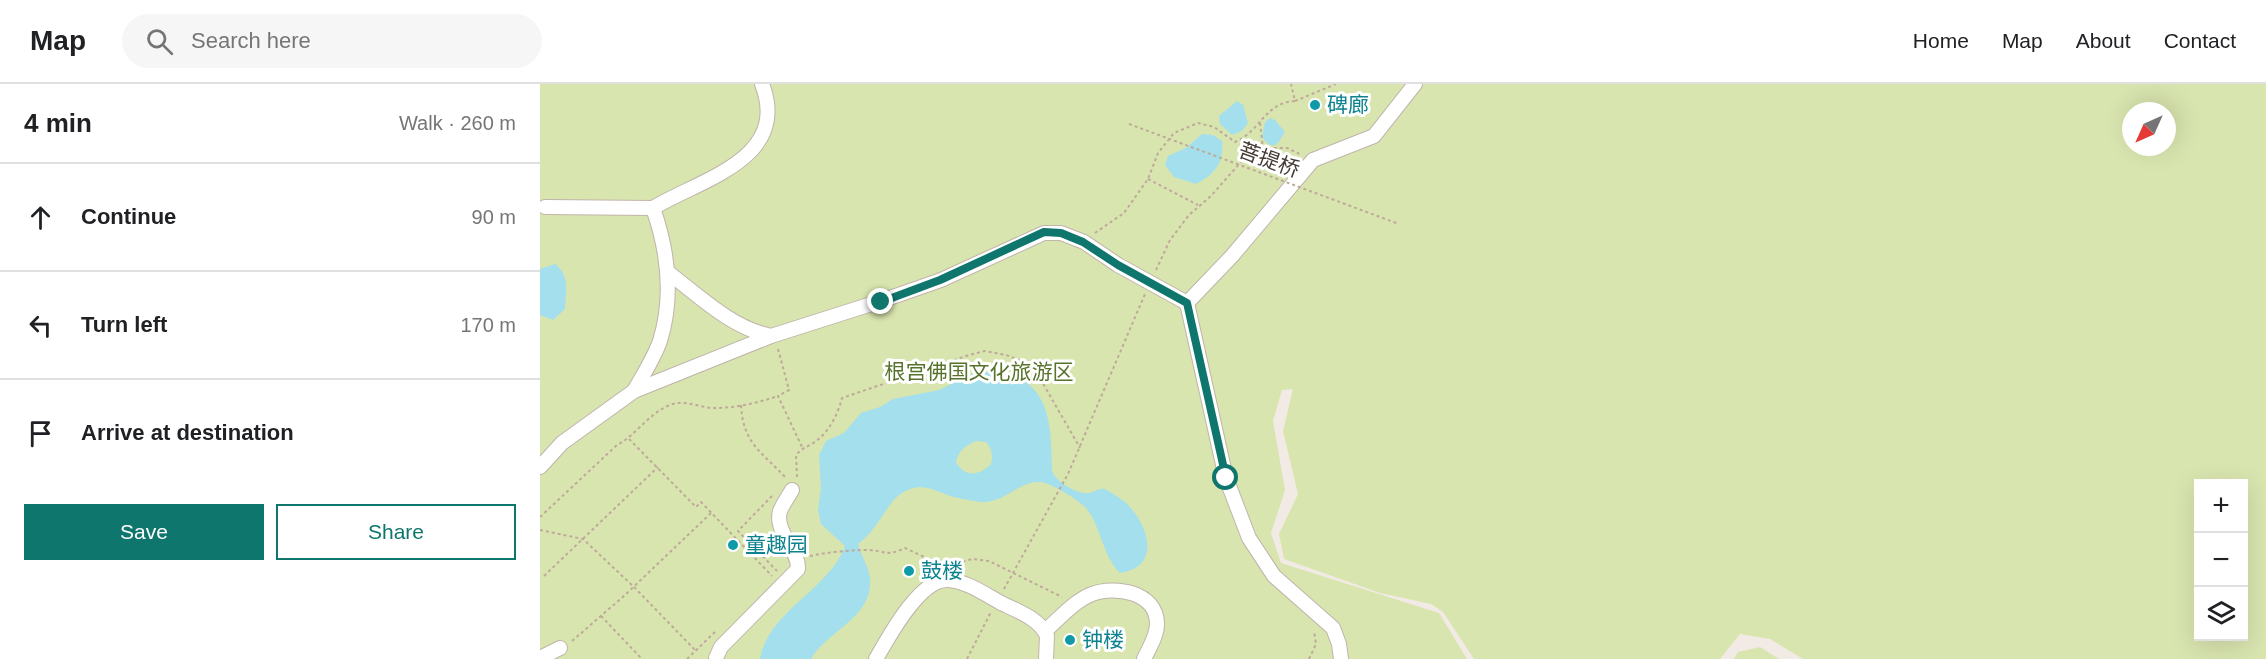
<!DOCTYPE html>
<html lang="en">
<head>
<meta charset="utf-8">
<style>
  body { margin:0; font-family:Arial,"Noto Sans SC",sans-serif; background:#f6f6f6; color:#202124 }
  .controls { position:absolute; right:18px; bottom:18px; display:grid; overflow:hidden; border-radius:0px; box-shadow:0 6px 24px #0002 }
  .controls button { width:54px; height:54px; display:grid; place-items:center; padding:0; border:0; border-bottom:2px solid #e0e0e0; background:#fff; color:#202124; font:30px sans-serif }
  .compass { position:absolute; left:1582px; top:18px; width:54px; height:54px; border-radius:50%; background:#fff; box-shadow:0 6px 24px #0002; rotate:225deg }
  .stop { position:absolute; width:18px; height:18px; margin:-14px; border:4px solid #0f766e; border-radius:50%; background:#fff }
  .stop.end { background:#0f766e; border-color:#fff; box-shadow:0 2px 6px #0008 }
  .list { margin:0; padding:0; list-style:none }
  h2 { display:flex; justify-content:space-between; align-items:center; height:78px; margin:0; padding:0 24px; font-size:26px }
  h2 small { font-size:20px; font-weight:400; color:#757577 }
  .list li { display:grid; grid-template-columns:39px 1fr auto; gap:18px; align-items:center; box-sizing:border-box; height:108px; padding:0 24px; border-top:2px solid #e0e0e0 }
  .list b { display:block; font-size:22px; white-space:nowrap }
  .list em { font-size:20px; font-style:normal; color:#757577 }
  .actions { display:flex; gap:12px; padding:18px 24px }
  .actions a { flex:1; padding:14px 0; border:2px solid #0f766e; border-radius:0px; text-align:center; font-size:21px; color:#0f766e }
  .actions .main { background:#0f766e; color:#fff }
  .icon { flex:none; width:33px; height:33px; fill:none; stroke:currentColor; stroke-width:2; stroke-linecap:round; stroke-linejoin:round }
  .map { position:relative; flex:none; width:1726px; height:575px; overflow:hidden }
  header { display:flex; align-items:center; gap:36px; box-sizing:border-box; height:84px; padding:0 30px; background:#fff; border-bottom:2px solid #e0e0e0 }
  header strong { font-size:28px }
  nav { display:flex; gap:33px; margin-inline-start:auto; font-size:21px }
  .search { width:420px; height:54px; background:#f6f6f6; display:flex; align-items:center; gap:15px; box-sizing:border-box; padding:0 21px; border-radius:33px; color:#757577; font-size:22px }
  main { display:flex }
  aside { flex:1; background:#fff }
  .map>svg:first-child { display:block }
  .green { fill:#d9e5af; fill-rule:evenodd }
  .water { fill:#a3dfed; fill-rule:evenodd }
  .lines { fill:none; stroke-linecap:round; stroke-linejoin:round }
  .minor-casing { stroke:#c0b4ab; stroke-width:16 }
  .path { stroke:#bea99a; stroke-width:2; stroke-dasharray:3 3; stroke-linecap:butt }
  .minor { stroke:#fff; stroke-width:14 }
  .path-bridge { stroke:#bea99a; stroke-width:2; stroke-dasharray:3 3; stroke-linecap:butt }
  .route { stroke:#0f766e; stroke-width:8 }
  .culture-dot { fill:#0f9aa8; stroke:#fff; stroke-width:2 }
  .labels { text-anchor:middle; stroke-width:6; stroke-linejoin:round; paint-order:stroke }
  .culture-label { font-size:21px; fill:#0d838f; stroke:#fff; text-anchor:start }
  .street-label { font-size:21px; fill:#443b35; stroke:#fff }
  .park-label { font-size:21px; fill:#57732b; stroke:#fff }
</style>
</head>
<body>
<header>
<strong>Map</strong>
<div class="search"><svg class="icon" aria-label="search" viewBox="0 0 24 24"><circle cx="10" cy="10" r="6"/><path d="M15 15l6 6"/></svg>Search here</div>
<nav><a>Home</a><a>Map</a><a>About</a><a>Contact</a></nav>
</header>
<main>
<aside>
<h2>4 min<small>Walk · 260 m</small></h2>
<ul class="list">
<li><svg class="icon" aria-label="ahead" viewBox="0 0 24 24"><path d="M12 20V5M6 11l6-6 6 6"/></svg><div><b>Continue</b></div><em>90 m</em></li>
<li><svg class="icon" aria-label="left" viewBox="0 0 24 24"><path d="M17 20v-9H6M10 6l-5 5 5 5"/></svg><div><b>Turn left</b></div><em>170 m</em></li>
<li><svg class="icon" aria-label="arrive" viewBox="0 0 24 24"><path d="M6 21V4h12l-3 4 3 4H6"/></svg><div><b>Arrive at destination</b></div></li>
</ul>
<div class="actions"><a class="main">Save</a><a>Share</a></div>
</aside>
<div class="map">
<svg width="1726" height="575" viewBox="0 0 1726 575">
  <rect width="100%" height="100%" fill="#f2ebe5"/>
  <g class="green">
    <path d="M 0,0 L 1726,0 L 1726,575 L 1263,575 L 1230,555 L 1200,550 L 1180,575 L 934,575 L 903,528 L 891,520 L 840,509 L 744,475 L 739,450 L 758,410 L 743,347 L 753,305 L 742,306 L 733,337 L 745,406 L 731,449 L 741,479 L 899,529 L 927,575 L 0,575 ZM 1591,27 L 1627,27 L 1627,63 L 1591,63 ZM 1658,400 L 1704,400 L 1704,552 L 1658,552 Z"/>
    <polygon points="1220,563 1239,575 1194,575 1198,568"/>
  </g>
  <g class="water">
    <polygon points="697,17 703,21 708,39 702,47 692,51 680,40 679,32"/>
    <polygon points="730,34 735,36 745,48 738,59 733,62 727,59 722,53 725,38"/>
    <path d="M 662,50 L 673,51 L 682,57 C 684,79 675,90 656,100 L 634,93 L 625,81 L 628,72 L 646,64 Z"/>
    <path d="M 15,180 C 30,191 26,208 25,225 L 13,236 L 0,231 L 0,185 Z"/>
    <path d="M 457,287 C 512,296 511,342 512,387 C 517,399 538,411 550,409 C 556,407 559,404 565,405 C 572,409 579,413 585,418 C 608,439 623,483 580,489 C 561,470 560,437 544,422 C 535,414 511,399 500,398 C 478,397 464,420 440,418 C 430,416 414,414 405,410 C 389,404 379,399 362,409 C 347,418 338,446 318,460 C 321,472 329,483 330,495 C 333,534 287,547 271,575 L 220,575 C 228,527 289,506 305,462 L 281,440 L 278,427 L 281,404 L 279,371 L 286,357 L 304,349 L 321,329 L 340,323 L 353,315 L 399,306 L 432,290 ZM 436,357 L 446,358 C 452,365 453,371 451,380 C 439,392 425,394 416,378 C 419,366 425,362 436,357 Z"/>
  </g>
  <g class="lines">
    <g class="minor-casing">
      <g id="minor">
        <path d="M 5,123 L 113,124 C 128,167 134,212 120,257 C 114,274 103,291 94,307"/>
        <path d="M 113,124 C 161,95 251,75 222,0"/>
        <path d="M 129,189 C 160,213 192,244 231,252"/>
        <polyline points="647,219 686,394 709,454 734,492 793,544 799,560 801,575"/>
        <polyline points="647,219 692,172 773,76 834,52 875,0"/>
        <polyline points="0,383 22,359 94,307 231,252 341,217 401,196 504,149 521,149 544,158 578,181 647,219"/>
        <path d="M 505,547 C 519,535 534,517 552,510 C 575,501 617,508 617,540 C 617,552 609,564 604,575"/>
        <polyline points="0,574 20,564"/>
        <path d="M 176,574 L 181,563 L 258,485 C 259,465 234,448 240,427 C 243,420 248,413 252,406"/>
        <path d="M 336,575 C 348,554 380,494 408,496 C 427,497 446,511 463,520 C 478,527 500,535 507,552 L 506,575"/>
      </g>
    </g>
    <g class="path">
      <polyline points="755,17 796,0"/>
      <polyline points="720,39 723,64 747,64 762,71"/>
      <polyline points="608,95 658,121"/>
      <path d="M 555,149 L 584,129 L 608,95 L 618,69 L 634,49 L 658,39 L 674,43 L 695,58 C 721,47 724,19 755,17 L 751,0"/>
      <polyline points="616,186 630,156 649,131 671,112 708,70 723,64"/>
      <polyline points="238,265 249,306 238,312 262,363"/>
      <path d="M 201,321 C 203,360 222,368 247,395"/>
      <polyline points="89,355 156,423 161,418 232,492"/>
      <path d="M 257,393 L 256,371 C 262,364 267,363 275,358 C 289,348 298,330 302,314 L 429,271 L 445,267 L 466,271 L 479,276 L 501,296 L 540,364"/>
      <polyline points="232,412 198,447 237,487"/>
      <path d="M 0,433 L 77,361 C 98,350 110,327 133,320 C 146,316 161,324 174,324 C 196,324 217,319 238,312"/>
      <polyline points="0,446 43,455 94,503 156,567"/>
      <path d="M 270,472 C 289,468 309,466 328,466 C 346,467 346,473 365,464 L 399,480 L 411,481"/>
      <polyline points="411,481 432,475 449,477 522,513"/>
      <polyline points="4,492 118,383"/>
      <polyline points="464,505 528,390 605,210"/>
      <polyline points="61,532 102,575"/>
      <polyline points="32,557 85,511 171,429"/>
      <polyline points="147,575 177,546"/>
      <polyline points="427,575 451,528"/>
      <polyline points="769,575 776,560 774,547"/>
    </g>
    <use href="#minor" class="minor"/>
    <polyline class="path-bridge" points="589,40 859,140"/>
  </g>
  <g class="lines">
    <polyline class="route" points="341,218 400,196 504,148 521,149 543,158 578,181 647,219 686,394"/>
  </g>
  <g class="culture-dot">
    <circle cx="775" cy="21" r="6"/>
    <circle cx="193" cy="461" r="6"/>
    <circle cx="369" cy="487" r="6"/>
    <circle cx="530" cy="556" r="6"/>
  </g>
  <g class="labels">
    <g class="culture-label">
      <text x="787" y="28">碑廊</text>
      <text x="205" y="468">童趣园</text>
      <text x="381" y="494">鼓楼</text>
      <text x="542" y="563">钟楼</text>
    </g>
    <g class="street-label">
      <text transform="translate(729 76) rotate(20)" y="7">菩提桥</text>
    </g>
    <g class="park-label">
      <text x="439" y="295">根宫佛国文化旅游区</text>
    </g>
  </g>
</svg>
<div class="controls">
<button>+</button>
<button>−</button>
<button><svg class="icon" aria-label="layers" viewBox="0 0 24 24"><path d="M12 4l9 5-9 5-9-5zM3 14l9 5 9-5"/></svg></button>
</div>
<svg class="compass" viewBox="-18 -18 36 36"><path d="M0-13l5 13h-10z" fill="#e53935"/><path d="M0 13l5-13h-10z" fill="#757577"/></svg>
<div class="stop" style="left:686px;top:394px"></div>
<div class="stop end" style="left:341px;top:218px"></div>
</div>
</main>
</body>
</html>
